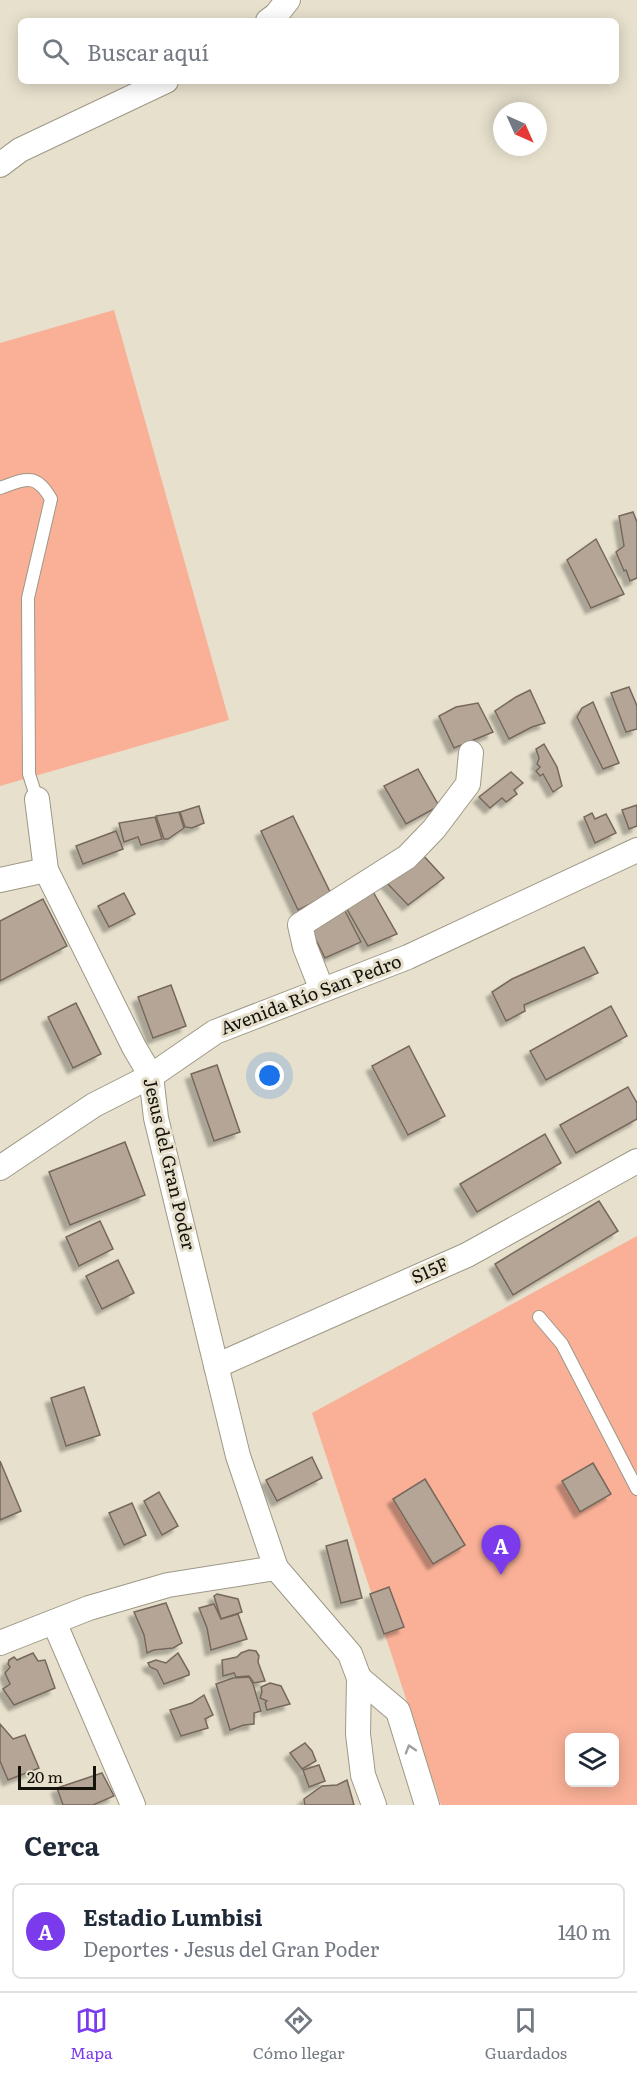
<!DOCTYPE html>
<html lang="es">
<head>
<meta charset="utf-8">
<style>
  body { margin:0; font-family:Literata,serif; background:#f2f2f3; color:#1f2937 }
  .controls { position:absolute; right:18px; bottom:18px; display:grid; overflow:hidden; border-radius:9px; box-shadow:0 3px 15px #0003 }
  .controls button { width:54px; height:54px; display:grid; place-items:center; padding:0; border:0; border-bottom:2px solid #e0e1e3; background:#fff; color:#1f2937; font:30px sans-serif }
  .compass { position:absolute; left:493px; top:102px; width:54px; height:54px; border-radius:50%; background:#fff; box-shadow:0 3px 15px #0003; rotate:135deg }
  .scale { position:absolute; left:18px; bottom:15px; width:78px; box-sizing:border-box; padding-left:6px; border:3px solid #15120c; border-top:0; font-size:16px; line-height:21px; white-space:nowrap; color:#15120c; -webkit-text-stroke:4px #e6e0cc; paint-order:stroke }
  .you { position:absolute; left:270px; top:1076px; width:21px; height:21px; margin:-15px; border:4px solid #fff; border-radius:50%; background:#1a73e8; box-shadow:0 0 0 9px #1a73e833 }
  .badge { display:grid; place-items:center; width:39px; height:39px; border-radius:50%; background:#7c3aed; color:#fff; font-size:20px; font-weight:700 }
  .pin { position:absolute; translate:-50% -50px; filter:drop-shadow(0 2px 3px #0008) }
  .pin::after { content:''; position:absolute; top:32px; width:21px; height:18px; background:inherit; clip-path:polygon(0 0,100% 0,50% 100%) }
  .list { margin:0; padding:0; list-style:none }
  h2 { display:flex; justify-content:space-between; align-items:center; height:78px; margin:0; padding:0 24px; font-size:26px }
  h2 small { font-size:20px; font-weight:400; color:#747a83 }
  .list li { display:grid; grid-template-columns:39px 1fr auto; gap:18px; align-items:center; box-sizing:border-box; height:96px; margin:0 12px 12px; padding:0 12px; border:2px solid #e0e1e3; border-radius:9px }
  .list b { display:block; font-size:22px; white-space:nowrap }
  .list p { margin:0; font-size:20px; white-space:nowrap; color:#747a83 }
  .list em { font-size:20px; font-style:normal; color:#747a83 }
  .icon { flex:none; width:33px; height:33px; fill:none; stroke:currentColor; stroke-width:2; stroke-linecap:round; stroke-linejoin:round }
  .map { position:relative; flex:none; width:637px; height:1805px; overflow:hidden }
  .search { position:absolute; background:#fff; box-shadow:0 3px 15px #0003; left:18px; right:18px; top:18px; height:66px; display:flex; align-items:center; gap:15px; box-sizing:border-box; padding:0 21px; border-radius:9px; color:#747a83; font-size:22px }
  .sheet { height:186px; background:#fff }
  nav { display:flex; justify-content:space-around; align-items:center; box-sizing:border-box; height:84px; border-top:2px solid #e0e1e3; background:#fff; font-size:16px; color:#747a83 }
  nav a { display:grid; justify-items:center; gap:3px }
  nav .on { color:#7c3aed }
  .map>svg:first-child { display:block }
  .green { fill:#f9b097; fill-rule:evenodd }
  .building { fill:#b4a596; stroke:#76685b; stroke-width:1.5; filter:url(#shadow) }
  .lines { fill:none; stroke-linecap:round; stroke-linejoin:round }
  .service-casing { stroke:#9e9886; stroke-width:14 }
  .minor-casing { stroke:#9e9886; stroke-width:26 }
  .service { stroke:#fff; stroke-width:12 }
  .minor { stroke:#fff; stroke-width:24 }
  .oneway { stroke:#a1a09e }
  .labels { text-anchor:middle; stroke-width:6; stroke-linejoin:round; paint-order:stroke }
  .street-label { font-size:18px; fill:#15120c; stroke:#e6e0cc }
</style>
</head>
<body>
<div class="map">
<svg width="637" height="1805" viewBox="0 0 637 1805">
  <defs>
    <filter id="shadow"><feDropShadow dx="-5.5" dy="5.5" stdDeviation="1.5" flood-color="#0004"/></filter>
  </defs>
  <rect width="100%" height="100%" fill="#e6e0cc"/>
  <g class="green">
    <polygon points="114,310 229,720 0,786 0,343"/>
    <path d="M 637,1236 L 637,1805 L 441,1805 L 312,1413 ZM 570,1738 L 614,1738 L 614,1782 L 570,1782 Z"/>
  </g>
  <g class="building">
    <polygon points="633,512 637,522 637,578 630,581 626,570 624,571 616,552 624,546 619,516"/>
    <polygon points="596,539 624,594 591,608 567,560"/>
    <polygon points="629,687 637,706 637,729 626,732 611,693"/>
    <polygon points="530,690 545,723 532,727 509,739 495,711 516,697"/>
    <polygon points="593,702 619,763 603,769 577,717 582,708"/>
    <polygon points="478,703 493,732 454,748 439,716 456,707"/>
    <polygon points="544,744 557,767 562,786 553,792 543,774 540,776 536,771 540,767 537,764 539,758 536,749"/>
    <polygon points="418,769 439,806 406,824 384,786"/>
    <polygon points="511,772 523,783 514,790 517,794 506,802 502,798 490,808 479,797"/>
    <polygon points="637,805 637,826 629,829 622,810"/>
    <polygon points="199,806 204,823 192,828 185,827 180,812"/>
    <polygon points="179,812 184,828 168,839 164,839 156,816"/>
    <polygon points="592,813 595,819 606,814 616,833 595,843 584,817"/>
    <polygon points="293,816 331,894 298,910 261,831"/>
    <polygon points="155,817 162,839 141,845 138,837 124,842 119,823"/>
    <polygon points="116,831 123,849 83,864 76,846"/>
    <polygon points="421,853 444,878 408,905 385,881"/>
    <polygon points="372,890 397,934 368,946 344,904"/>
    <polygon points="124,893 135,914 109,927 98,906"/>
    <polygon points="43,899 67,946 0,981 0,921"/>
    <polygon points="343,907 361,942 325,958 308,924"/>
    <polygon points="584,947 598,973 524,1005 525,1011 506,1021 492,992 512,979"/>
    <polygon points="171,985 186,1026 153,1038 138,997"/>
    <polygon points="76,1003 101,1054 73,1068 48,1017"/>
    <polygon points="611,1006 627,1036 546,1080 530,1051"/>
    <polygon points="409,1046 445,1116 408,1135 372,1066"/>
    <polygon points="217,1065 240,1132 214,1141 191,1074"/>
    <polygon points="628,1087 637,1103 637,1119 576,1153 560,1125"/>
    <polygon points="545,1134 561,1163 477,1212 460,1184"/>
    <polygon points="125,1142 145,1195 70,1225 49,1172"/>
    <polygon points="599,1201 618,1231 513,1295 495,1264"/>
    <polygon points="100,1221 113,1249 79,1266 66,1237"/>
    <polygon points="118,1260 134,1293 102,1309 86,1276"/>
    <polygon points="84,1387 100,1435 66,1446 51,1398"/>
    <polygon points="312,1457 322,1478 277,1501 266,1480"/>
    <polygon points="0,1461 21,1511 0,1520"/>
    <polygon points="593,1463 611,1494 580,1512 562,1481"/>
    <polygon points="425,1479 465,1545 433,1564 393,1499"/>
    <polygon points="159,1492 178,1526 162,1535 144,1501"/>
    <polygon points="132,1503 146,1535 124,1545 109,1513"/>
    <polygon points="347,1540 362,1598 341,1603 326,1546"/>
    <polygon points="389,1587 404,1627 384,1634 370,1594"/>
    <polygon points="217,1594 238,1599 242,1612 221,1619 214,1596"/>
    <polygon points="166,1603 182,1643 173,1648 154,1650 147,1653 144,1635 134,1612"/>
    <polygon points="214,1604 221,1619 238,1614 247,1639 211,1650 207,1628 199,1608"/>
    <polygon points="249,1650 256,1651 259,1656 258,1662 265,1681 254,1683 249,1676 236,1677 234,1673 223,1676 222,1660 237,1657 241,1653"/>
    <polygon points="33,1653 38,1661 45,1660 55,1688 14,1705 3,1689 10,1684 5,1673 10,1667 8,1664 9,1660 14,1657 17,1660"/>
    <polygon points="178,1653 189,1672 189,1675 164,1684 157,1670 150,1667 148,1663 156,1660 166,1663"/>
    <polygon points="249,1677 253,1684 261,1711 254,1713 254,1724 244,1725 230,1730 216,1684 233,1678"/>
    <polygon points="270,1683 281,1686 290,1704 267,1710 265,1703 267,1701 260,1698 262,1692 261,1687"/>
    <polygon points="204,1695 213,1715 205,1719 208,1728 181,1736 170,1710 192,1703"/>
    <polygon points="0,1724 13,1739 25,1735 39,1768 8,1780 0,1761"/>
    <polygon points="305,1743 312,1751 316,1761 302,1769 290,1753"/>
    <polygon points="319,1765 325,1781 309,1787 303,1770"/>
    <polygon points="102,1773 114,1796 93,1805 63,1805 57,1788"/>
    <polygon points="347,1780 354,1805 305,1805 304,1799 322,1786 337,1785"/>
  </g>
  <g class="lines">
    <g class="service-casing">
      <g id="service">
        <path d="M 0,488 C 25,479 36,472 51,499 L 28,598 L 29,774 L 37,799"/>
        <polyline points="539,1317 562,1344 637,1489"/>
      </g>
    </g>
    <g class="minor-casing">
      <g id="minor">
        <polyline points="268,21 276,15 288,0"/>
        <polyline points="0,165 20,150 166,81"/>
        <polyline points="37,799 46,870 134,1047 151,1076 156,1118 238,1456 276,1568 350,1654 359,1678 358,1734 363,1775 374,1805"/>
        <polyline points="0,880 46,870"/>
        <polyline points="322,990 305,947 300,925 407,857 434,829 468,784 471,753"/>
        <polyline points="0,1168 94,1105 151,1076 215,1032 408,957 637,850"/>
        <polyline points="216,1366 467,1255 637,1161"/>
        <polyline points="54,1622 133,1805"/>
        <polyline points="0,1643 89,1608 168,1585 276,1568"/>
        <polyline points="359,1678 398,1711 427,1805"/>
      </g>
    </g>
    <use href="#service" class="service"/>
    <use href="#minor" class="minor"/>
  </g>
  <defs><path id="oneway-chevron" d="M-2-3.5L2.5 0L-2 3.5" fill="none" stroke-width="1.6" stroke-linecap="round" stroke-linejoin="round" transform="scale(1.5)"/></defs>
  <use class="oneway" href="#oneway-chevron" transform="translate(410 1749) rotate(-107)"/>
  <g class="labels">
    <g class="street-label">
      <text transform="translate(311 995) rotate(-21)" y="6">Avenida Río San Pedro</text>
      <text transform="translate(169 1164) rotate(77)" y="6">Jesus del Gran Poder</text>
      <text transform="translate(430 1271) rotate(-24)" y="6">S15F</text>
    </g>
  </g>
</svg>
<div class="controls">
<button><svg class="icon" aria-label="layers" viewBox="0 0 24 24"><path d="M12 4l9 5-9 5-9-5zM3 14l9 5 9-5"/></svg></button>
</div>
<svg class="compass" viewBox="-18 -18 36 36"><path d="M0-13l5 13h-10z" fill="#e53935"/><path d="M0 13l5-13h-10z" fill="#747a83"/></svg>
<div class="scale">20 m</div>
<div class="you"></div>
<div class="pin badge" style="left:501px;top:1575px">A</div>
<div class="search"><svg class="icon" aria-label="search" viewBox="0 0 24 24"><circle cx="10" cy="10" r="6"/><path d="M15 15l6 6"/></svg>Buscar aquí</div>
</div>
<section class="sheet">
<h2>Cerca<small></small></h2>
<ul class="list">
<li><span class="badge">A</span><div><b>Estadio Lumbisi</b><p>Deportes · Jesus del Gran Poder</p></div><em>140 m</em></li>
</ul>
</section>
<nav>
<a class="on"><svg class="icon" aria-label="map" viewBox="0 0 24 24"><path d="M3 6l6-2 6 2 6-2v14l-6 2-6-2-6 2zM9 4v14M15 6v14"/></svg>Mapa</a>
<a><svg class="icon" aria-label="directions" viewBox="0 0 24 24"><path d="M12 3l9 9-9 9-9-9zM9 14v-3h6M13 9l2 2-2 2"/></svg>Cómo llegar</a>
<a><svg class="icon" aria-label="saved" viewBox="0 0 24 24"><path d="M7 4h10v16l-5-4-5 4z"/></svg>Guardados</a>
</nav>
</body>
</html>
